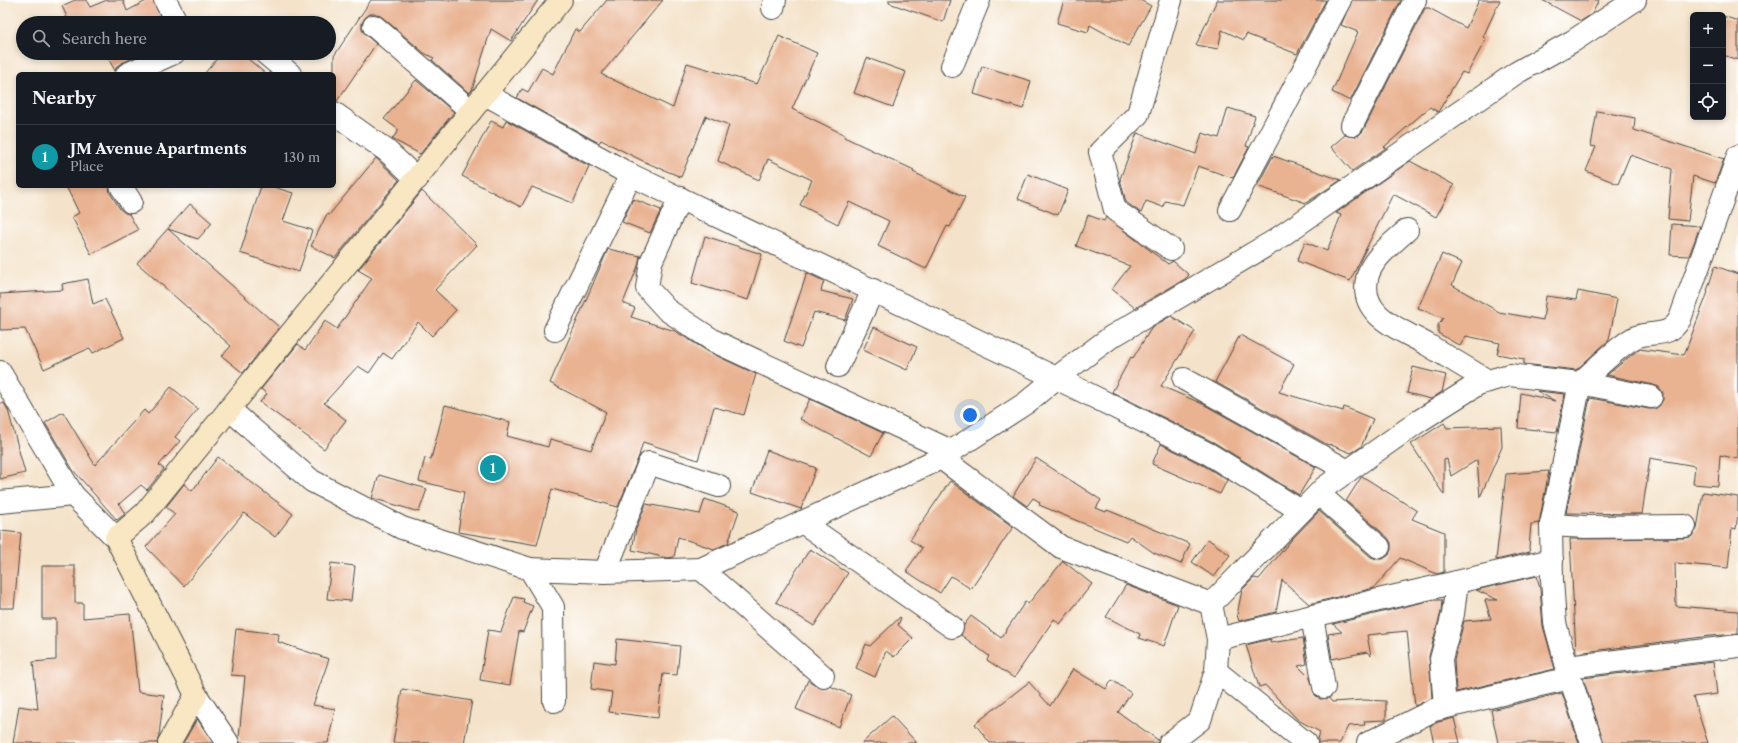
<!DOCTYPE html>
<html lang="en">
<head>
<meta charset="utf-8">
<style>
  body { margin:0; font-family:"Libre Caslon Text",serif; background:#20242c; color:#f1f3f6 }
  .controls { position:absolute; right:12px; top:12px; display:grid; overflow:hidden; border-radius:6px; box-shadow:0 2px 6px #0003 }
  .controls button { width:36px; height:36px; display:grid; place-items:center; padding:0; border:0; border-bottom:1px solid #363941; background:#171b24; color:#f1f3f6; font:20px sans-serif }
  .you { position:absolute; left:970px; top:415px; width:14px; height:14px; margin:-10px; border:3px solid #fff; border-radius:50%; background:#1a73e8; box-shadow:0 0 0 6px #1a73e833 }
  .badge { display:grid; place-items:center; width:26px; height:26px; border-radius:50%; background:#1f6fb2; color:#fff; font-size:13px; font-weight:700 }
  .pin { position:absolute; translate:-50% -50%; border:2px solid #fff; box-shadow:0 1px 4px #0006 }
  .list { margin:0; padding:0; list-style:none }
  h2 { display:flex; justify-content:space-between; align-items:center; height:52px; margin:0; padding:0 16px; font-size:17px }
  h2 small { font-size:13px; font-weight:400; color:#9ea1a6 }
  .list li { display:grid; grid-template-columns:26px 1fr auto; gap:12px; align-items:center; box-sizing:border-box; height:64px; padding:0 16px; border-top:1px solid #363941 }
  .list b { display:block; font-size:15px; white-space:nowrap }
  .list p { margin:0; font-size:13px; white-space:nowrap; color:#9ea1a6 }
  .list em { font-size:13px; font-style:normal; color:#9ea1a6 }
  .icon { flex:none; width:22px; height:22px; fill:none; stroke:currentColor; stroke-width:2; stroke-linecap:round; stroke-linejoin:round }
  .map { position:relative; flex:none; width:1738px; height:743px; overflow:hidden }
  .search { position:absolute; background:#171b24; box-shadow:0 2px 6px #0003; left:16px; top:16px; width:320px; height:44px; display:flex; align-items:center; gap:10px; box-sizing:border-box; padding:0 14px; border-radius:22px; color:#9ea1a6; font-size:15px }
  .panel { position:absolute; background:#171b24; box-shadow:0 2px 6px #0003; left:16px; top:72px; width:320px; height:116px; border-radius:6px }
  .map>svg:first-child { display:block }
  .building { fill:#e9b291 }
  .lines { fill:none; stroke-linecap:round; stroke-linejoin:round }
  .street-casing { stroke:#494743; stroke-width:24 }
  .secondary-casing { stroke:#494743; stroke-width:24 }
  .street { stroke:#fff; stroke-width:22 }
  .secondary { stroke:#f9e7c3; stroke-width:22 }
</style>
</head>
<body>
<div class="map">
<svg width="1738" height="743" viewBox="0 0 1738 743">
  <rect width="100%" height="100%" fill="#fff"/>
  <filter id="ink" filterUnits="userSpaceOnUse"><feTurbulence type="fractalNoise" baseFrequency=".025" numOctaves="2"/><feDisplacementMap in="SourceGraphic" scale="8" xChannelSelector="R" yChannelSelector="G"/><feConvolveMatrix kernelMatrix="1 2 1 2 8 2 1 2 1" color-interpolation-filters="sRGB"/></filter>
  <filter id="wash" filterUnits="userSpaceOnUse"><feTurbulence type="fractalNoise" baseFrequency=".012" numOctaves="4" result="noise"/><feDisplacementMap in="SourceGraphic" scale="16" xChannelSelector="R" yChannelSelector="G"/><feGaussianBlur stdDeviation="0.9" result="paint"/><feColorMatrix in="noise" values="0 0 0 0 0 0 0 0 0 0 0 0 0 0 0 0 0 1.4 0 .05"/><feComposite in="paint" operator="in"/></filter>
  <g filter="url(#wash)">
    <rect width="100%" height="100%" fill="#f4e3ca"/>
    <g id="blocks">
      <g class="building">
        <polygon points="75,0 86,0 90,7 107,0 123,0 127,11 148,0 153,0 163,23 54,23 67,17 62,6"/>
        <polygon points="371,0 538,0 511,41 491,29 472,90 469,93 432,60 434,58 424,53 382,17 376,14 370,14 365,18 362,23 362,30 366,35 376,44 337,101 334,101 334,56"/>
        <polygon points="607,0 663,0 601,74 673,108 687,63 757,84 779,36 817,53 792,109 845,135 844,137 914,170 913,172 965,197 950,227 947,226 926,269 878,246 889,221 849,202 838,224 800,205 812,180 768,159 759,180 718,161 729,125 706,116 681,177 645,162 601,140 599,143 517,98 522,89 528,92 542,68 553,74 575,29 580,32"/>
        <polygon points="889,0 950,0 943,22 889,3"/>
        <polygon points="1064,0 1140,0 1151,6 1128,46 1090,25 1088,32 1057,23"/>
        <polygon points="1217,0 1326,0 1297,54 1246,34 1244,40 1222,30 1218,49 1196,45"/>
        <polygon points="1352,0 1401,0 1350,101 1332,92 1358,32 1341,25"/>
        <polygon points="1479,0 1500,0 1483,37 1486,39 1467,74 1462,72 1438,112 1430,107 1384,147 1386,148 1352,171 1331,147 1345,135 1353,137 1359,135 1363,131 1425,8 1429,8 1466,28"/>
        <polygon points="1542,0 1599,0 1592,14 1581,21"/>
        <polygon points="1723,16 1738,21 1738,60 1723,55"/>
        <polygon points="107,53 143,53 122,63 117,66 115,71 106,54"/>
        <polygon points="222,53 241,53 266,74 204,74"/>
        <polygon points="867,58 906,72 893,107 854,93"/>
        <polygon points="982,66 1031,81 1023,109 974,94"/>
        <polygon points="416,80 454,112 420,154 392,139 399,130 384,119"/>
        <polygon points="1228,108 1255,116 1246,146 1249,147 1233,178 1198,166 1183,205 1165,201 1163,207 1146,201 1141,213 1126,202 1120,179 1137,133 1196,154 1202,133 1219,138"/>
        <polygon points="1597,111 1635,118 1634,130 1724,159 1715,183 1693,176 1688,221 1668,219 1672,169 1630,155 1618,184 1586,171 1596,147 1591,146"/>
        <polygon points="506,120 589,166 573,203 532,187 521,207 462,176 491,121 503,127"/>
        <polygon points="1273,156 1341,180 1306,203 1257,186"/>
        <polygon points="376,158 399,180 335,258 311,246 327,214 329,215"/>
        <polygon points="1410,161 1454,185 1436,217 1393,194 1350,281 1297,261 1305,242 1327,251 1341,215 1336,213"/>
        <polygon points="1028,174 1068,190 1058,215 1018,199"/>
        <polygon points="66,186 109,186 110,193 120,209 125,213 129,214 138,230 91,254 72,217 79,213"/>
        <polygon points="261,186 270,186 293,193 283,221 312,230 299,272 240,253"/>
        <polygon points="422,191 477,245 435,290 456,310 432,336 418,322 392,359 383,353 369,373 358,366 324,403 346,420 324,449 260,402 267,394 261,389 298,344 305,350 325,321 337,329 372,278 358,270"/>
        <polygon points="633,199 661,210 650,233 622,222"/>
        <polygon points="190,204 212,223 198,239 168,229 279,327 243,373 222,356 231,346 137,263"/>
        <polygon points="1088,215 1104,221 1106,217 1168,264 1173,261 1189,275 1185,279 1135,308 1112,289 1130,266 1076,246"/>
        <polygon points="1672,224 1700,226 1689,256 1670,255"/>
        <polygon points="705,236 762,254 748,300 692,283"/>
        <polygon points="608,249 640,256 638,266 623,303 635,308 631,317 675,331 709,352 756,374 744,415 714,407 698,460 643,442 639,456 618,507 552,489 537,545 458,532 464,492 419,481 425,458 431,459 445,405 510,422 507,436 548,447 550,439 591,450 606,412 550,383"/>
        <polygon points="1442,254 1462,263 1452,285 1499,312 1543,320 1546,296 1576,300 1578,291 1617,299 1609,340 1576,370 1524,364 1524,359 1497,354 1500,343 1466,336 1460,346 1438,333 1438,325 1443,318 1418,308"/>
        <polygon points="1715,266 1738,274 1738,459 1720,455 1718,486 1693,484 1695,466 1650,458 1642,514 1566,513 1590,398 1649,409 1655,409 1660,405 1663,400 1663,393 1659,387 1653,385 1607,375 1639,349 1684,355 1708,292 1707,291"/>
        <polygon points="807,273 824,281 821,291 853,299 845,320 814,312 801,348 784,341"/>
        <polygon points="88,279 93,304 105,299 124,338 93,353 90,348 44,369 25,329 0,330 0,294 63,290 62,284"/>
        <polygon points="1171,316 1195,331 1161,386 1203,404 1316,467 1299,495 1215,443 1112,392 1131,357 1133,358 1152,327"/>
        <polygon points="874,327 917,347 907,370 863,350"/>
        <polygon points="1240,335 1294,364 1279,392 1343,411 1344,407 1373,419 1361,447 1351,453 1329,444 1328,445 1215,382"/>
        <polygon points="1413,367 1446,375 1442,392 1431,399 1407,393"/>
        <polygon points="171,387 198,409 175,437 180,441 159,465 164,469 147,490 141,485 119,504 125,514 117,520 73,470 45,423 63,412 95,465 144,410 148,414"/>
        <polygon points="1537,391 1565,394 1557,432 1518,428 1521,393 1555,401"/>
        <polygon points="810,399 883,433 871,456 800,419"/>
        <polygon points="0,403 4,403 8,410 25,473 0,479"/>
        <polygon points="1444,423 1447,428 1501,426 1502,447 1480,497 1477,460 1451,476 1447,459 1444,460 1444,495 1411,444"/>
        <polygon points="1161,444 1203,465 1227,480 1220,494 1152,464"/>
        <polygon points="767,450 816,468 801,509 752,492"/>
        <polygon points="218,457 293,514 275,537 244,513 184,586 146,547 175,514 166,507 184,484 192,491"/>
        <polygon points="1036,458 1101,500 1096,508 1106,512 1107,510 1190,544 1181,564 1154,553 1130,536 1126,541 1039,505 1040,502 1033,498 1027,506 1013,496"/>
        <polygon points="1549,471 1539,523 1531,524 1529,548 1530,552 1496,560 1506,474"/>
        <polygon points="379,475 427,489 419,512 372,498"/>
        <polygon points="1362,476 1417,511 1412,519 1444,532 1444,572 1437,574 1400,558 1374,588 1309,604 1282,580 1276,612 1239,621 1237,615 1242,590 1254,578 1259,579 1293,538 1319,511 1371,557 1377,559 1383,559 1389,555 1391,549 1391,543 1388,538 1346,501"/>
        <polygon points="950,481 1013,527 971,589 951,576 940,593 906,571 922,548 910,540"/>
        <polygon points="1703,492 1738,497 1738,514 1736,529 1732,528 1728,568 1675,563 1676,606 1738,611 1738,634 1710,636 1576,653 1570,539 1685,538 1691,537 1697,529"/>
        <polygon points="705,499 739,511 728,543 714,549 678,537 674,557 667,558 632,550 636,529 646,504 700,514"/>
        <polygon points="0,531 21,533 14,608 0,608"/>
        <polygon points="1208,539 1230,555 1214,577 1192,562"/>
        <polygon points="810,549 848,573 814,626 776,602"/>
        <polygon points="1063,561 1092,584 1060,624 1054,619 1014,678 987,660 989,656 961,635 964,625 971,616 1001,638 1025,602 1028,604"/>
        <polygon points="331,563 355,566 351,601 327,599"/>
        <polygon points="42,566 75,566 75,603 83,603 83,618 130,614 138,692 164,695 159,735 157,743 13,743 19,706 38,709 33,662 56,660 56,619 42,619"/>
        <polygon points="1537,576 1540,589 1543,626 1555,669 1456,692 1454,660 1464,621 1491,619 1485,600 1498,600 1476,590"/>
        <polygon points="1126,585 1178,605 1164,646 1139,638 1140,634 1106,617"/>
        <polygon points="514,597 524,599 523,602 533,606 523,632 519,631 510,685 480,680 488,630 501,632"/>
        <polygon points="1432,600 1442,600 1441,612 1429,656 1432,698 1415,706 1407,631 1367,635 1371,656 1367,652 1332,659 1328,634 1342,632 1333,624"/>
        <polygon points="900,617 901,618 898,625 913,638 894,657 886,651 875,677 856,668 866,644 870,646"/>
        <polygon points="236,629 279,634 278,642 329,659 313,705 335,709 328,743 240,743 239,737 245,676 231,675"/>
        <polygon points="1303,638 1307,664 1298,666 1310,678 1315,695 1320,699 1329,698 1332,702 1363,700 1386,701 1386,720 1364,721 1365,725 1348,726 1340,743 1318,743 1318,739 1320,732 1298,720 1265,685 1259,687 1246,645 1271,639 1270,643"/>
        <polygon points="617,639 680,646 677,675 663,674 658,718 609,712 612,692 591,689 594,661 615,664"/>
        <polygon points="1713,662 1717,694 1693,697 1708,743 1604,743 1583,678"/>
        <polygon points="1073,669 1106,689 1112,680 1131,693 1118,712 1158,740 1158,743 990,743 975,724 1029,682 1050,706"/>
        <polygon points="808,680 820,688 830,686 851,695 839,727 796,709"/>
        <polygon points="402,689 472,701 464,743 393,743"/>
        <polygon points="1562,693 1579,743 1498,743 1491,710"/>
        <polygon points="892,716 917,743 862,743"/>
        <polygon points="1454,718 1460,743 1434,743 1430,726 1438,722"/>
        <polygon points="197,719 198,720 213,743 183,743"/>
      </g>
    </g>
  </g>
  <g filter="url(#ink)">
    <use href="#blocks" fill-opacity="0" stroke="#494743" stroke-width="1"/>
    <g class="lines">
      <g class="street-casing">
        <g id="street">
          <polyline points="165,0 177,23"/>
          <polyline points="773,8 775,0"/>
          <polyline points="374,26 471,111"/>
          <polyline points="265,53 290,74"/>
          <polyline points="952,66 979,0"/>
          <polyline points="127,74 174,53"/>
          <polyline points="485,94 631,175 1056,378 1209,454 1301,511"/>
          <polyline points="334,113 387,151 417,179"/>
          <polyline points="1352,125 1415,0"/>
          <polyline points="121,186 131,202"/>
          <polyline points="680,198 651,262 647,288 667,310 714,341 951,451"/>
          <polyline points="1230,210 1340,0"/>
          <path d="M 1407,230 C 1393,243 1370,260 1367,279 C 1359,317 1403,330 1428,345 C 1448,357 1468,369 1488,381"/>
          <polyline points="1171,249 1115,210 1100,152 1138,114 1171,0"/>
          <polyline points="555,330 631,175"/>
          <polyline points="838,366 873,290"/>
          <polyline points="0,372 73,495"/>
          <polyline points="1184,379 1348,471"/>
          <polyline points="229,409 312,481 402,528 530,569 605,572 701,569 941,458 1026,403 1056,378 1111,337 1274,241 1516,73 1573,41 1635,0"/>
          <polyline points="941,458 1061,547 1211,604 1218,639 1216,671 1200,720 1170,743"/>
          <polyline points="1319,494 1379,547"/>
          <polyline points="0,502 73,495 116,538"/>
          <polyline points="802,522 952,627"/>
          <polyline points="1551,525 1585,527 1685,526"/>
          <polyline points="530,569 553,607 554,701"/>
          <polyline points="701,569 823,676"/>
          <polyline points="605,572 649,463 719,486"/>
          <path d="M 1211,604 L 1325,487 L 1419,421 L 1478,384 L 1509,375 L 1580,383 C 1592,372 1623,342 1636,337 C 1654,330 1668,339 1680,319 L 1738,156"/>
          <polyline points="1312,616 1324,687"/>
          <polyline points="1218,639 1370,602 1552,560"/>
          <polyline points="1567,667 1738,646"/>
          <polyline points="1216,671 1306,743"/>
          <polyline points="196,695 228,743"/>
          <polyline points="1445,707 1441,659 1453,614 1457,582"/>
          <polyline points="1368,743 1434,710 1570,678"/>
          <polyline points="1592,743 1570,678 1555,623 1552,580 1551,525 1580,383 1651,397"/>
        </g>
      </g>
      <g class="secondary-casing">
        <polyline id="secondary" points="169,743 196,695 116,538 145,513 561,0"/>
      </g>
      <use href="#street" class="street"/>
      <use href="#secondary" class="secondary"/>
    </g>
  </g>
</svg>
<div class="controls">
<button>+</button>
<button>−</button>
<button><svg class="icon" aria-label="locate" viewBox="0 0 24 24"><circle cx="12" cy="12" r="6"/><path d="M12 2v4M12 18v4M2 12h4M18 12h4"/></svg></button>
</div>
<div class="you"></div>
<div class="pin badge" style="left:493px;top:468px;background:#0f9aa8">1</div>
<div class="search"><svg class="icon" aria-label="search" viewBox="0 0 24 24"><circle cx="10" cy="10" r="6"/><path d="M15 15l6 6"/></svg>Search here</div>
<section class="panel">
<h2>Nearby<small></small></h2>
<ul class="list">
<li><span class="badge" style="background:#0f9aa8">1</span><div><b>JM Avenue Apartments</b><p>Place</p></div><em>130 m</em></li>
</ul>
</section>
</div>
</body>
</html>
